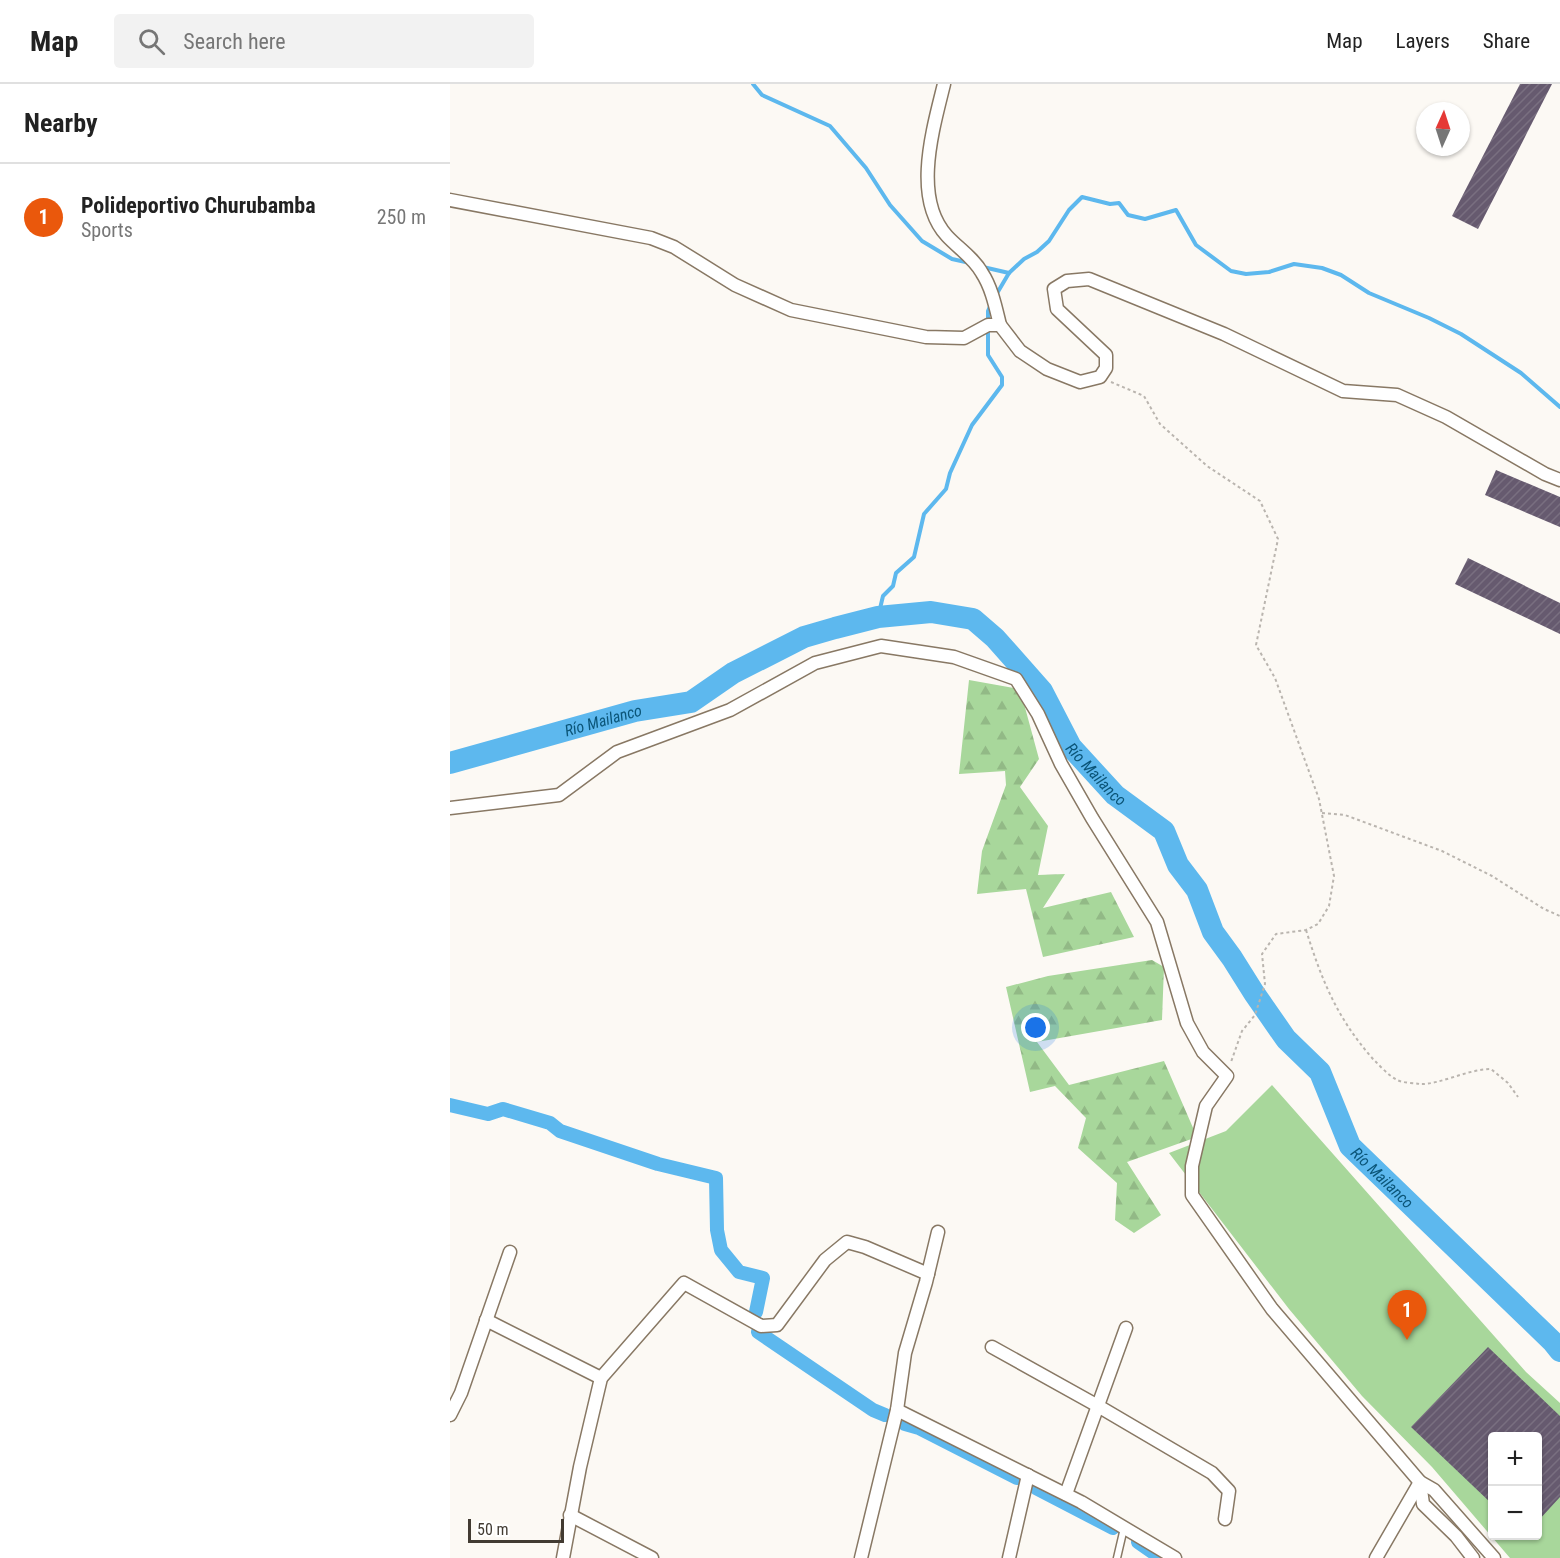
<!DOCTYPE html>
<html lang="en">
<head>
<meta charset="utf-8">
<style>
  body { margin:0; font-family:"Roboto Condensed",sans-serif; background:#f2f2f2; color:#222 }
  .controls { position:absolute; right:18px; bottom:18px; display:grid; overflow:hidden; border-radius:6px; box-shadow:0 2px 4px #0004 }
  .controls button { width:54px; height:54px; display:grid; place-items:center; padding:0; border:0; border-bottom:2px solid #e0e0e0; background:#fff; color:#222; font:30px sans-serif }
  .compass { position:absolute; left:966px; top:18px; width:54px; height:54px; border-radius:50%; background:#fff; box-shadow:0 2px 4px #0004; rotate:3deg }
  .scale { position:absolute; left:18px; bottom:15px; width:96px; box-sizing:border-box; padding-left:6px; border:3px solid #423b32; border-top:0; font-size:16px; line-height:21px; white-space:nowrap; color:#423b32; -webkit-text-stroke:4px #fff; paint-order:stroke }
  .you { position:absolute; left:586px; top:944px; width:21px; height:21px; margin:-15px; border:4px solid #fff; border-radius:50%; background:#1a73e8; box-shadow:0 0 0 9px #1a73e833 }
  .badge { display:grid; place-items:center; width:39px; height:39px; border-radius:50%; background:#ea580c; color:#fff; font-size:20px; font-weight:700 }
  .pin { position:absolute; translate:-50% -50px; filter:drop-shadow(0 2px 3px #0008) }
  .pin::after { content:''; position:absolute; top:32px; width:21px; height:18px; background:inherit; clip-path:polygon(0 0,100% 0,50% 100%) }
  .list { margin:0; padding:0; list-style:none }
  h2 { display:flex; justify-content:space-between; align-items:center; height:78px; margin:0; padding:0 24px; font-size:26px }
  h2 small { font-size:20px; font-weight:400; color:#767676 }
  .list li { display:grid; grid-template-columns:39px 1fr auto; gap:18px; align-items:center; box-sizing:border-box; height:108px; padding:0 24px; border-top:2px solid #e0e0e0 }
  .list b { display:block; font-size:22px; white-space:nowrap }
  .list p { margin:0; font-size:20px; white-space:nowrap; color:#767676 }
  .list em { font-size:20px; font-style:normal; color:#767676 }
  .icon { flex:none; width:33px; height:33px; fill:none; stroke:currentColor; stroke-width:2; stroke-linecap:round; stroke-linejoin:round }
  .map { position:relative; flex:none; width:1110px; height:1474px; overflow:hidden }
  header { display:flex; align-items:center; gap:36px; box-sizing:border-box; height:84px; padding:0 30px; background:#fff; border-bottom:2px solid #e0e0e0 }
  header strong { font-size:28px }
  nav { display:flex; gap:33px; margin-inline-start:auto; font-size:21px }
  .search { width:420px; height:54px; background:#f2f2f2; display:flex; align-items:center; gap:15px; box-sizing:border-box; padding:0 21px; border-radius:6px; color:#767676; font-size:22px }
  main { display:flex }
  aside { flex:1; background:#fff }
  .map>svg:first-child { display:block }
  .forest { fill:url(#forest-firs) }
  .pitch { fill:#a8d79b; fill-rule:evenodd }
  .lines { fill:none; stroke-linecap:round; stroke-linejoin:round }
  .stream { stroke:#5db8ee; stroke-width:4 }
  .canal { stroke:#5db8ee; stroke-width:14 }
  .river { stroke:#5db8ee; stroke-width:22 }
  .building { fill:url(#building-hatch) }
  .service-casing { stroke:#887864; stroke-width:9 }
  .minor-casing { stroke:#887864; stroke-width:15 }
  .path { stroke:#bab5af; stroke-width:2; stroke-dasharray:3 3; stroke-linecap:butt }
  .service { stroke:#fff; stroke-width:6 }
  .minor { stroke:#fff; stroke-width:12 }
  .labels { text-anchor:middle; stroke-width:6; stroke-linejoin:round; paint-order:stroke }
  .water-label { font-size:16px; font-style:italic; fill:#0b5578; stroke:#fff }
</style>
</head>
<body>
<header>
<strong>Map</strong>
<div class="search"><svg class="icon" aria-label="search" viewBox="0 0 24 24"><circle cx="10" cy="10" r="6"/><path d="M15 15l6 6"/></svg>Search here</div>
<nav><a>Map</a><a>Layers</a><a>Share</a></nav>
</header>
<main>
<aside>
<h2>Nearby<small></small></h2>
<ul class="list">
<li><span class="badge">1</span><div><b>Polideportivo Churubamba</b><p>Sports</p></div><em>250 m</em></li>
</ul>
</aside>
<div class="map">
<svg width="1110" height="1474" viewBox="0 0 1110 1474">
  <defs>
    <pattern id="forest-firs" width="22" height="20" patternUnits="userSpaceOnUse" patternTransform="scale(1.5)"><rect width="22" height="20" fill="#a8d79b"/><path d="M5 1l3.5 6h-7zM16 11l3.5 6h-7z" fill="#92b986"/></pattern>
    <pattern id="building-hatch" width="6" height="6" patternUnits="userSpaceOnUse" patternTransform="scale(1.5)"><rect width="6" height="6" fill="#665a6f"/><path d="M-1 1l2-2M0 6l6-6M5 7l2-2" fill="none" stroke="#796f80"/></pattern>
  </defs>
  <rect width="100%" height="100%" fill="#fcf9f4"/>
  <g class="forest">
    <polygon points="519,596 570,605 589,675 570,703 598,742 588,791 615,790 593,824 661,808 684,853 593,873 576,805 527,810 532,767 556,701 555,687 509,690"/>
    <polygon points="702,876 714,883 712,936 587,958 619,1001 714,977 747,1053 677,1078 711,1131 684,1149 665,1136 667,1099 628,1064 636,1034 605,1002 580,1008 556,903 598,892"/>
  </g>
  <path class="pitch" d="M 822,1001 L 1076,1288 L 1110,1319 L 1110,1474 L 1060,1474 L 982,1383 L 912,1312 L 839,1225 L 719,1069 L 776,1047 ZM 1042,1352 L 1088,1352 L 1088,1452 L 1042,1452 Z"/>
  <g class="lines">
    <g class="stream">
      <polyline points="303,0 312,11 380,42 416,84 440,121 472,157 502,175 520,179"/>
      <polyline points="533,183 559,189"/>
      <polyline points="546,211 559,189 574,175 587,168 599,157 619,126 632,113 660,120 669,119 678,131 695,135 726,126 746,161 781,187 796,190 819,188 844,180 872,184 891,191 919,209 979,234 1011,250 1071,289 1110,323"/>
      <polyline points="428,533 433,512 443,502 446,489 464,473 474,430 496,405 500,389 522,341 552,301 552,293 538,271 538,227 541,220"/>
    </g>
    <g class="canal">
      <polyline points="0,1021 38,1030 53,1025 100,1039 110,1047 208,1080 266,1094 267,1146 271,1166 289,1188 313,1194 306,1228"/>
      <polyline points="308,1248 423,1326 435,1331"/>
      <polyline points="455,1340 469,1344 567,1394"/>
      <polyline points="586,1404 663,1444"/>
      <polyline points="688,1458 711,1474"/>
    </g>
    <path class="river" id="s1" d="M 0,679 L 185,627 L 241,618 L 283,589 L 354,553 L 385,544 L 428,533 L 481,528 L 523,535 L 545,554 L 592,607 L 621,663 L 665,711 L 714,747 L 728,781 L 747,806 L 763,848 L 782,874 L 804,909 L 836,955 L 870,988 L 900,1062 L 1102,1257 L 1110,1267"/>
  </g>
  <g class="building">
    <polygon points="1070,0 1102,0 1028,145 1002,132"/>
    <polygon points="1046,386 1110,413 1110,443 1035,411"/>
    <polygon points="1018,474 1110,519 1110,550 1005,500"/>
    <polygon points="1038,1263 1110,1332 1110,1413 1088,1437 1088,1352 1042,1352 1042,1420 961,1343"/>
  </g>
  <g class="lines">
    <g class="service-casing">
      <polyline id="service" points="667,1474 674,1444"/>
    </g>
    <g class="minor-casing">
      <g id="minor">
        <path d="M 494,0 C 483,45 462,114 497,152 C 508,164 524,174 532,189 C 542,204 546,225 550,241"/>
        <polyline points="0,116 201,154 224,163 285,201 341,226 476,253 514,254 538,241 550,241 570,267 597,285 630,298 650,293 656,284 656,271 607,225 604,205 617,197 639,195 774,250 893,307 947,311 996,333 1095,390 1110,396"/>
        <polyline points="0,724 109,711 167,668 280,626 365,579 431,562 504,573 566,595 588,630 611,680 642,734 707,838 737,939 753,968 777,992 756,1022 742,1082 742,1111 822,1225 970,1398 984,1406 1044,1474"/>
        <polyline points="36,1236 151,1294"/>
        <polyline points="542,1263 648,1322 762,1389 779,1407 775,1435"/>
        <polyline points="447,1326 631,1418 725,1474"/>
        <polyline points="0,1331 11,1309 60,1168"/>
        <polyline points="970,1398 973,1420 1006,1452 1023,1474"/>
        <polyline points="616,1410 676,1244"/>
        <polyline points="120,1431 202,1474"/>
        <polyline points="113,1474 130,1383 151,1294 234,1199 311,1242 327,1241 375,1176 397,1158 415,1163 478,1190"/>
        <polyline points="411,1474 447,1326 455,1269 476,1198 488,1148"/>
        <polyline points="559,1474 578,1391"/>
        <polyline points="926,1474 970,1398"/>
      </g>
    </g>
    <g class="path">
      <polyline points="661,298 694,312 710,340 757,382 810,417 828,455 806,561 825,594 869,715 884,792 879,822 868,840 856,846 826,850 812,870 815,900 805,931 792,947 781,978"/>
      <polyline points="872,729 895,731 992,767 1042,792 1094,825 1110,832"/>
      <path d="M 856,846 C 872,897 887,934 923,975 C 930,982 938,991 947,996 C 953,999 963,999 970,1000 C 989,1001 1018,985 1041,985 L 1058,999 L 1068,1013"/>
    </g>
    <use href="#service" class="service"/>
    <use href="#minor" class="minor"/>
  </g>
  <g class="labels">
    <g class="water-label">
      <text dy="6" stroke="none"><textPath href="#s1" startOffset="159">Río Mailanco</textPath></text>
      <text dy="6" stroke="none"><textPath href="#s1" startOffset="752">Río Mailanco</textPath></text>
      <text dy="6" stroke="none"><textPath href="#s1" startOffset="1256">Río Mailanco</textPath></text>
    </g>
  </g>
</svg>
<div class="controls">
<button>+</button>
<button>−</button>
</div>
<svg class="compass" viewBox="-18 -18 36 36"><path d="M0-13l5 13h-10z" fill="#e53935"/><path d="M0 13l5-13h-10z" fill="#767676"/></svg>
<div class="scale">50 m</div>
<div class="you"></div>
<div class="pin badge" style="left:957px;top:1256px">1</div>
</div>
</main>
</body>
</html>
